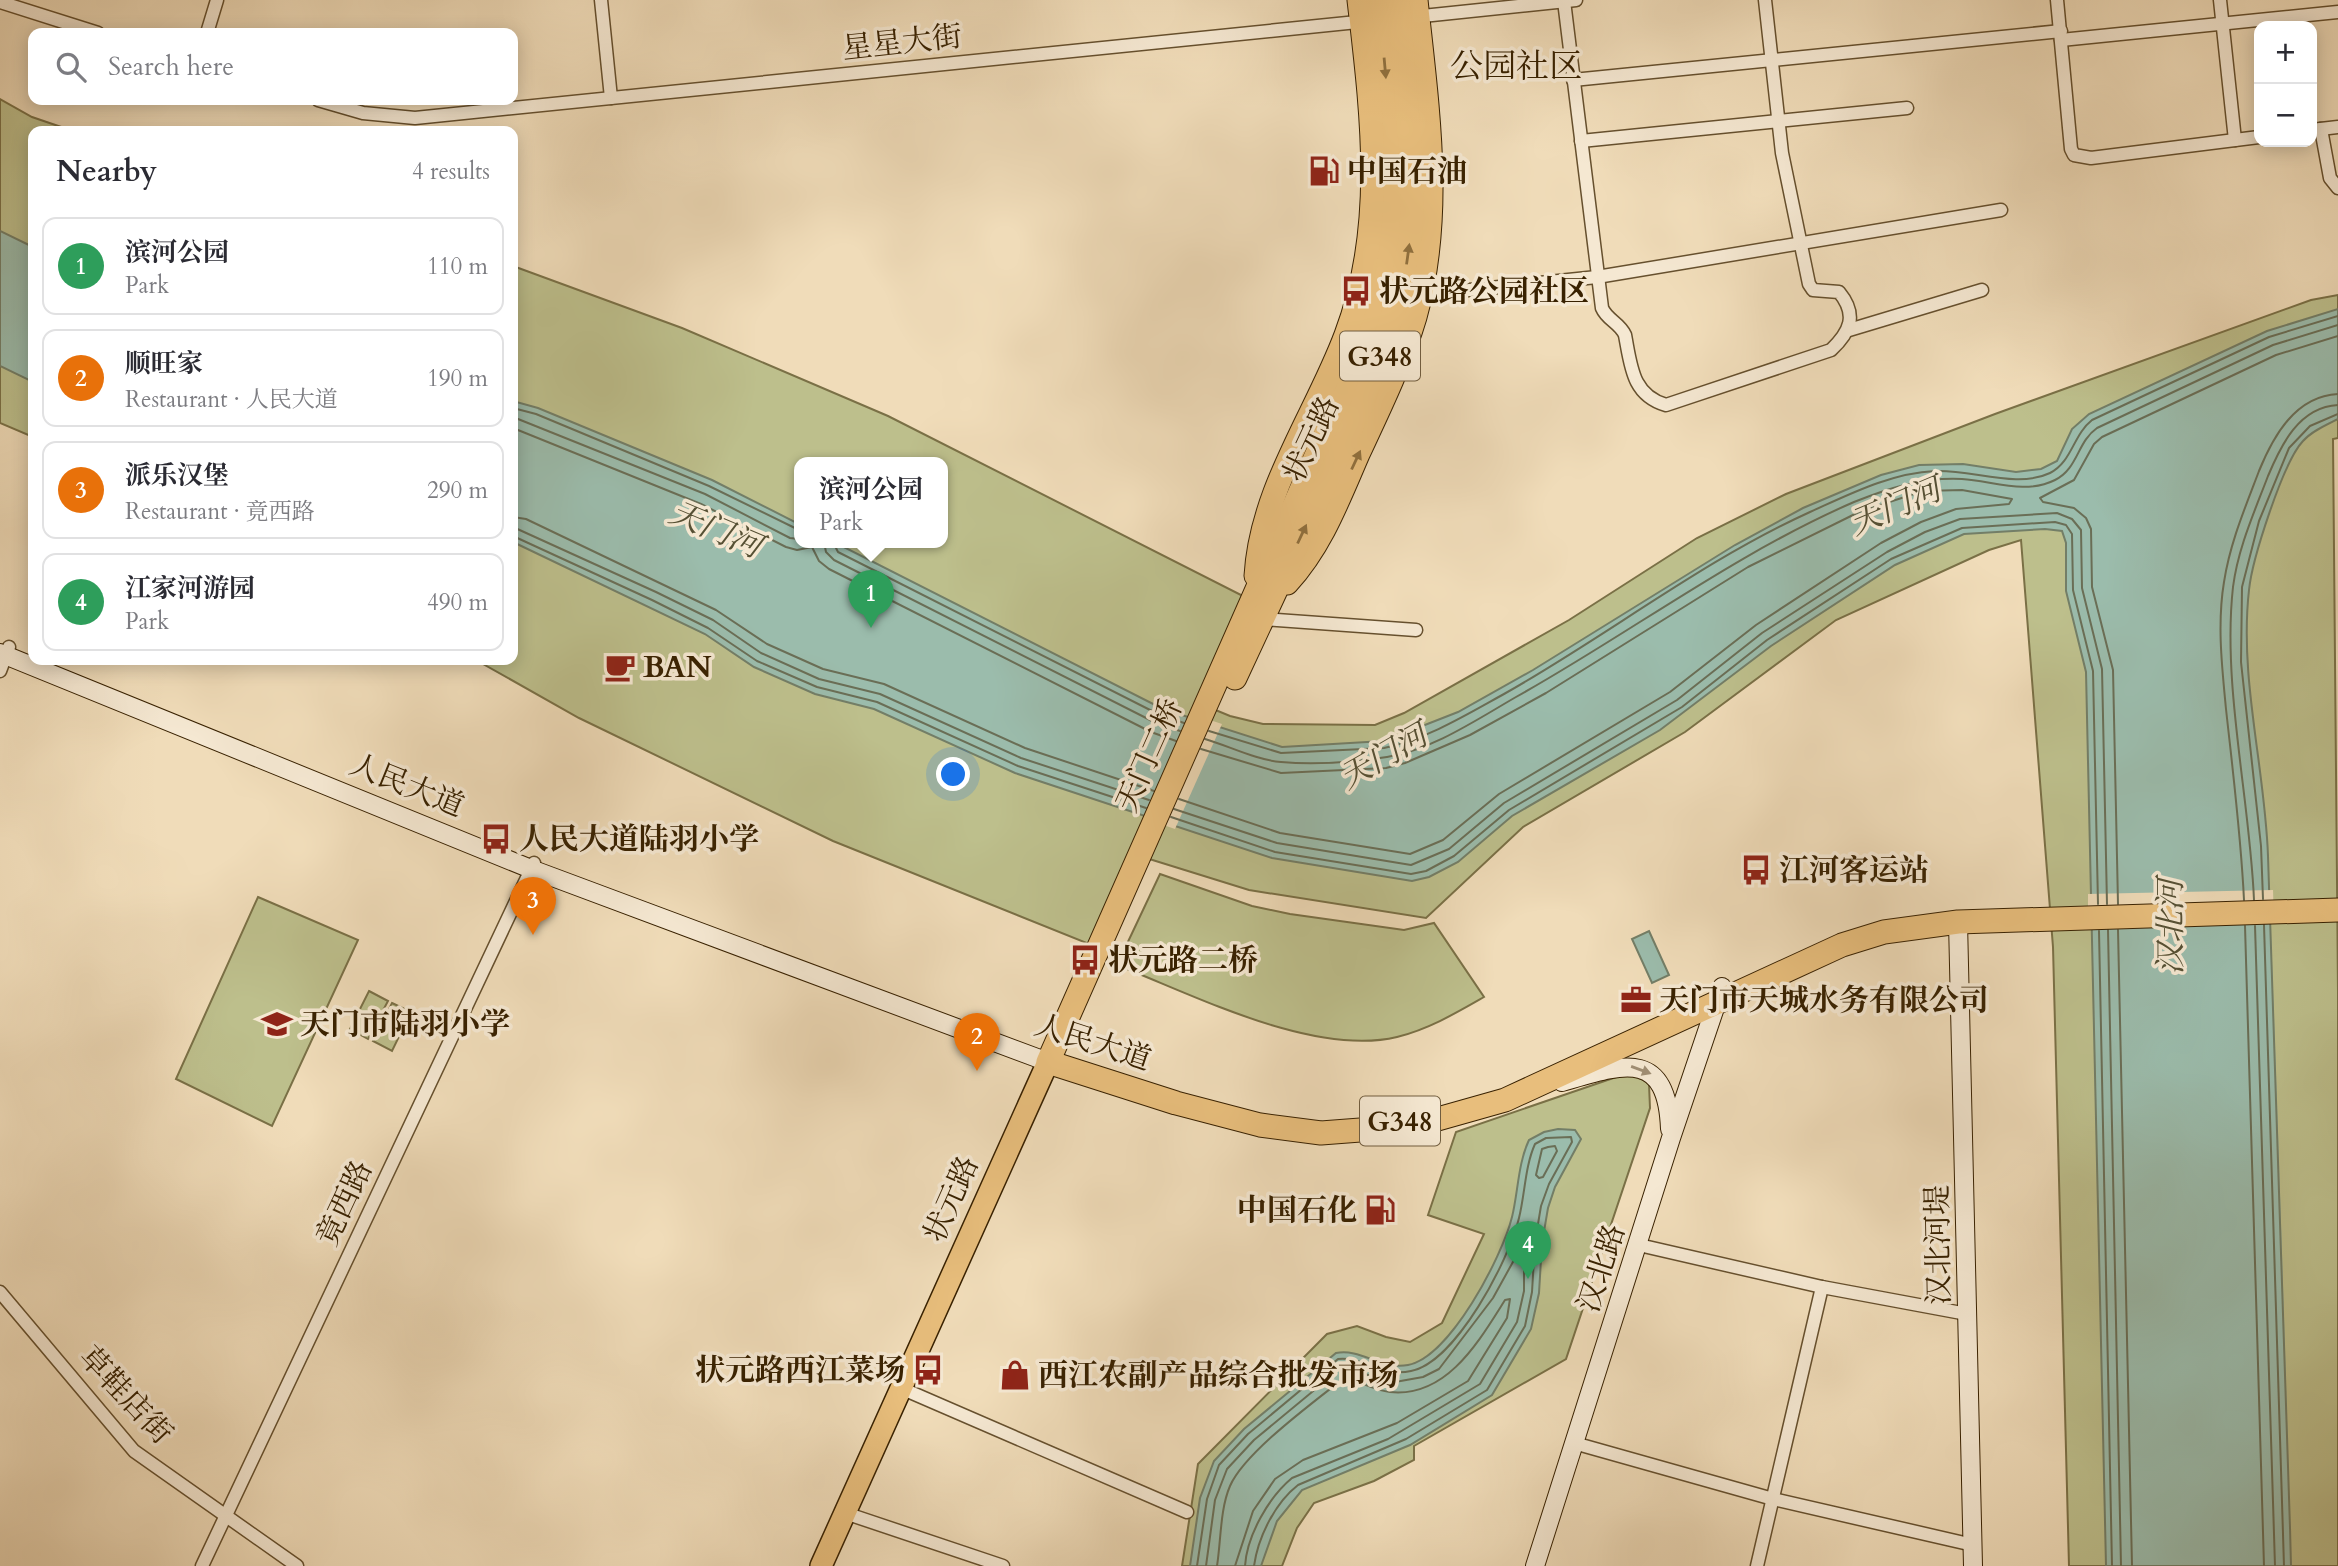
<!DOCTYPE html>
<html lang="en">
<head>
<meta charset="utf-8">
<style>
  body { margin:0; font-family:Cardo,"Noto Serif SC",serif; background:#f2f2f3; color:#2b2b33 }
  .controls { position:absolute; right:21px; top:21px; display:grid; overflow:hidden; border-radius:14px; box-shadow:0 4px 18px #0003 }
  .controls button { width:63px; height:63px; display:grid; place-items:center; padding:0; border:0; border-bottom:2px solid #e1e1e2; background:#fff; color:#2b2b33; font:35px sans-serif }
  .you { position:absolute; left:954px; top:775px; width:24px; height:24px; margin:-18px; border:5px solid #fff; border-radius:50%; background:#1a73e8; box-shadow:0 0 0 10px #1a73e833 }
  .badge { display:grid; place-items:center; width:46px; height:46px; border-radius:50%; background:#8f2418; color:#fff; font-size:23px; font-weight:700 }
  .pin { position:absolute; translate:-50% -58px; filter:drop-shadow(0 2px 4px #0008) }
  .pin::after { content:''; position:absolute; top:37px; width:24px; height:21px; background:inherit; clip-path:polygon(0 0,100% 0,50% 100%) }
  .popup { position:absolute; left:794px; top:457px; width:154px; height:91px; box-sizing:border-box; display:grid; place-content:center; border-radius:14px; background:#fff; filter:drop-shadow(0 2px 5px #0005); font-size:23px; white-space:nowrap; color:#7c7c81 }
  .popup b { font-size:26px; color:#2b2b33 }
  .popup::after { content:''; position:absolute; left:50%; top:100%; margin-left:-14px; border:14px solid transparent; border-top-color:#fff }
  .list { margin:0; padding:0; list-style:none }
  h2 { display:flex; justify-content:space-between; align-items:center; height:91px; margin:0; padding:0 28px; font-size:30px }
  h2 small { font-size:23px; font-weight:400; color:#7c7c81 }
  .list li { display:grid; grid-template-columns:46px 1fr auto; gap:21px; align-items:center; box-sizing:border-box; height:98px; margin:0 14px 14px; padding:0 14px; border:2px solid #e1e1e2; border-radius:14px }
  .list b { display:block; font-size:26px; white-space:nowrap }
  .list p { margin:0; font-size:23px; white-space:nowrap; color:#7c7c81 }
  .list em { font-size:23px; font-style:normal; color:#7c7c81 }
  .icon { flex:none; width:38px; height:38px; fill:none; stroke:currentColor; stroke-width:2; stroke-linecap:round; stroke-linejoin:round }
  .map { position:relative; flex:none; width:2338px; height:1566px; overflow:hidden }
  .search { position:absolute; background:#fff; box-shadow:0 4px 18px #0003; left:28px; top:28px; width:490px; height:77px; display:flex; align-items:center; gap:18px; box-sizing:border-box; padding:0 24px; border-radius:14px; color:#7c7c81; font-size:26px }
  .panel { position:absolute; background:#fff; box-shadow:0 4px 18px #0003; left:28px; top:126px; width:490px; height:539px; border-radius:14px }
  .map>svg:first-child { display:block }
  .green { fill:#bdbf8c; stroke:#7a7046; stroke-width:2; fill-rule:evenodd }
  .water { fill:#9bbcac; stroke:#737e67; stroke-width:2 }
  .pier { fill:#f0dcb9 }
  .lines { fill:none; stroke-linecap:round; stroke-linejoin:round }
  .shore { stroke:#6a6e56; stroke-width:2 }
  .street-casing { stroke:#66502e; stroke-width:15 }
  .secondary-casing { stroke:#382100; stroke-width:20 }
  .primary-casing { stroke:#382100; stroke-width:24 }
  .highway-casing { stroke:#382100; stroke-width:25 }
  .street { stroke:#f5e8d2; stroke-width:12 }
  .secondary { stroke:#f5e8d2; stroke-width:18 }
  .primary { stroke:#e8be7c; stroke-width:21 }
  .highway { stroke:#e8be7c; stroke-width:23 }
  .oneway { fill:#90703e }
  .oneway2 { fill:#a08e74 }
  .labels { text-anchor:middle; stroke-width:7; stroke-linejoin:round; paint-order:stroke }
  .shield { fill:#f5e8d2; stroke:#715d3f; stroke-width:2 }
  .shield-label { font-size:28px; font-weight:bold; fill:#382100 }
  .street-label { font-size:30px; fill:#382100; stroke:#f5e8d2 }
  .poi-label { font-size:30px; font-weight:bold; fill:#382100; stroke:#f5e8d2; text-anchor:start }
  .water-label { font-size:32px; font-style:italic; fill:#565034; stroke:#f5e8d2 }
  .quarter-label { font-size:33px; fill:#382100; stroke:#f5e8d2 }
</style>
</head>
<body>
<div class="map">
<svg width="2338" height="1566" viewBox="0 0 2338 1566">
  <rect width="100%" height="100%" fill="#f0dcb9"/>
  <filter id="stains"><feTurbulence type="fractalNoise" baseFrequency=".00286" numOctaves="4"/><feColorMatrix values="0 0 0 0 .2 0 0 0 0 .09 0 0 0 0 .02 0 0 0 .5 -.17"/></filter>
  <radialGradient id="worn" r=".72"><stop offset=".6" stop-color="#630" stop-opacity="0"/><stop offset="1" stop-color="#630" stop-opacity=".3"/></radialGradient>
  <g class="green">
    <polygon points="0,99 32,117 73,131 33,131 33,437 0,423"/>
    <path d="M 513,266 L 682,328 L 888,416 L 1243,596 L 1196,702 L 1230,716 L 1263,724 L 1375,725 L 1404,713 L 1569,620 L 1697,538 L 1786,494 L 1995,414 L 2311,300 L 2338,295 L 2338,438 L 2333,439 L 2338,991 L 2338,1566 L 2069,1566 L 2053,947 L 2021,540 L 1989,550 L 1836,620 L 1685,732 L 1523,827 L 1426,918 L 1249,890 L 1130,853 L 1089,944 L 833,841 L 579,718 L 476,660 L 513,660 ZM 799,462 L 943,462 L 943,542 L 799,542 Z"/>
    <path d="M 1160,874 L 1252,906 L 1290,914 L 1404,930 L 1434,923 L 1484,997 C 1456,1013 1429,1029 1397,1037 C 1314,1057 1194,995 1117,965 Z"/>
    <polygon points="258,897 358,940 272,1126 176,1079"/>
    <polygon points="369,991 388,1001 368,1039 350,1029"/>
    <polygon points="392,1003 411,1012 392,1051 373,1041"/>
    <polygon points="1628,1073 1636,1073 1649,1084 1650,1108 1566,1359 1414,1446 1414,1460 1374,1481 1314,1503 1297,1528 1282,1566 1182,1566 1198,1464 1327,1334 1357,1326 1386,1337 1410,1342 1442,1323 1484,1234 1428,1215 1456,1132"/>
  </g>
  <g class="water">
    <polygon points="0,231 33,247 33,382 0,366"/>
    <path d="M 2338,309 L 2338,419 C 2326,425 2312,431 2303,441 C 2283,462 2252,560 2249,590 C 2239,679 2265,767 2268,856 C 2277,1092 2285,1329 2291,1566 L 2106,1566 L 2086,672 L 2066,591 L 2066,543 L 2062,531 L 2045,529 L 1964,534 L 1895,565 L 1771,646 L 1660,730 L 1512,816 L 1458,862 L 1429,877 L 1412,881 L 1272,858 L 1015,773 L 874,709 L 815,694 L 754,667 L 705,634 L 513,542 L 513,401 L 538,408 L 712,480 L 799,524 L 799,542 L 834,542 L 1163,709 L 1282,747 L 1384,741 L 1458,712 L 1533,670 L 1735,545 L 1803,508 L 1881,475 L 1919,465 L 1963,464 L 2016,472 L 2041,469 L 2057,461 L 2072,429 L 2089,414 L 2267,331 Z"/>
    <polygon points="1649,931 1669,975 1652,983 1632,939"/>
    <path d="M 1558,1129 L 1575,1130 L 1581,1139 L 1555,1187 L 1548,1208 L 1542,1243 L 1539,1293 L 1531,1329 L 1492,1395 L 1410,1445 L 1302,1490 L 1277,1521 L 1261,1566 L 1190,1566 L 1200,1498 L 1214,1461 L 1244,1429 L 1336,1353 C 1361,1348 1381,1370 1408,1365 C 1450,1357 1502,1257 1512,1217 C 1518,1193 1518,1163 1529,1140 L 1544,1132 Z"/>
  </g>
  <g class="pier">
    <polygon points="1192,714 1222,724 1175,829 1146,819"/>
    <polygon points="2273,890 2274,921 2088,925 2088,894"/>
  </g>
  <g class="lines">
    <g class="shore">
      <polyline points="513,408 536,414 709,486 799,530"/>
      <polyline points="513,417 705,494 790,538 799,539"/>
      <polyline points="513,428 701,504 786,547 797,550 812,547 819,561 829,569 1151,732 1176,741"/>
      <polyline points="513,517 526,519 716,610 767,644 823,669 884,684 1025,748 1154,791"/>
      <polyline points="513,527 656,592 713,620 761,653 819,679 880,694 1021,758 1149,800"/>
      <polyline points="513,536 652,600 708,628 757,661 817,687 877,702 1018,766 1146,808"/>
      <polyline points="824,542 826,552 834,560 1156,723 1180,731"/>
      <polyline points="833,542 838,552 1160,715 1184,723"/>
      <path d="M 1209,731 L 1281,753 L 1384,748 C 1427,739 1466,715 1504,694 C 1607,636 1702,561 1810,512 C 1850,494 1891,473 1935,471 C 1971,469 2017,489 2050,473 C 2072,462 2073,435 2092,420 L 2269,337 L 2338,316"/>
      <path d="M 1205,739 C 1229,746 1256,760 1281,762 C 1314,765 1354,762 1387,757 C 1432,750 1476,720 1516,697 C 1629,634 1734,554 1854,502 C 1889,488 1923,477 1962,479 C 1993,481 2025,495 2055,480 C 2078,469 2077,442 2097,428 L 2273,345 L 2338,325"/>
      <polyline points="1179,799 1280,833 1410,854 1443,840 1499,794 1670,692 1756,625 1881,543 1921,522 1956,509 2009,504 2012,499 1962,490 1923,491 1859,512 1748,567 1546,693 1470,735 1405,763 1386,768 1281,773 1201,749"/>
      <polyline points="1174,809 1277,843 1411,865 1449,849 1504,803 1677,700 1762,633 1887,552 1925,532 1960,519 2057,513 2072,519 2081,530 2082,588 2102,669 2107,904"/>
      <polyline points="1171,817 1275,852 1411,874 1426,871 1454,856 1509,810 1682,707 1767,640 1891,559 1962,528 2055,522 2066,525 2072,534 2073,590 2093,671 2098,904"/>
      <polyline points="2263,899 2261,846 2241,662 2242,587 2259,521 2289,448 2310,426 2338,414"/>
      <path d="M 2244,900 C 2241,836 2233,773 2226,709 C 2222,667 2217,624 2224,582 C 2230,543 2245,508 2259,471 C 2273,437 2295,396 2338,394"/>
      <path d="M 2254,900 C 2250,800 2222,685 2233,587 C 2238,548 2254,513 2268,476 C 2281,445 2299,407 2338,405"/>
      <polyline points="2118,904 2113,670 2092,587 2091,529 2086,518 2074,508 2043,502 2040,498 2074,480 2094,444 2102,437 2276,355 2338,336"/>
      <polyline points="2264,925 2284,1566"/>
      <polyline points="2245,926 2264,1566"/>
      <polyline points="2255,926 2275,1566"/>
      <polyline points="2108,930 2121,1566"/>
      <polyline points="2118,930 2132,1566"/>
      <polyline points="2099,931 2112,1566"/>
      <polygon points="1548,1147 1555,1146 1557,1151 1543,1177 1539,1178 1536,1175 1542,1149"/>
      <path d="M 1197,1566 L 1207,1499 L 1219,1465 L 1248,1434 L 1338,1359 C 1363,1356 1382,1378 1411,1371 C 1456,1362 1509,1260 1519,1218 C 1525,1194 1525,1166 1535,1144 L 1546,1138 L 1571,1137 L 1572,1142 L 1549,1184 L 1541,1206 L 1535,1242 L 1532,1292 L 1525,1326 L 1487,1390 L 1406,1439 L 1298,1485 C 1275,1503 1258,1537 1254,1566"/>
      <path d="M 1206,1566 L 1215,1500 L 1227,1469 L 1254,1440 L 1341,1368 L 1395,1382 L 1423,1377 L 1439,1369 L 1493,1298 L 1519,1251 L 1524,1251 L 1524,1291 L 1517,1322 L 1480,1384 L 1388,1439 L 1292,1478 C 1269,1497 1247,1535 1245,1566"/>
      <path d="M 1217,1566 C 1221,1541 1220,1509 1230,1486 C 1245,1452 1314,1402 1344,1378 C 1360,1381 1373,1390 1390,1392 C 1447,1398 1479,1341 1505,1300 L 1510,1299 L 1507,1318 L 1468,1381 L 1397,1423 L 1303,1460 L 1275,1479 L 1253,1511 L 1235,1566"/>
    </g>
    <g class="street-casing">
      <g id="street">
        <polyline points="601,0 611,98"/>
        <polyline points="2057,0 2071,149 2074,155 2091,158 2259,137"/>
        <polyline points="2220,0 2235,140"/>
        <path d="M 1564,1 L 1602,308 C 1607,320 1620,323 1625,335 C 1631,366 1632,395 1666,405 L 1831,350 C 1850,332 1858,315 1839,292 L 1813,290 L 1809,284 L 1782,153 L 1765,0"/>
        <polyline points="0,2 98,33"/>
        <polyline points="1413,17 1576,0"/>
        <polyline points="207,33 217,0"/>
        <polyline points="2061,40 2338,12"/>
        <polyline points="1573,80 2061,31"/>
        <polyline points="318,100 363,113 415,118 1367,21"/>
        <polyline points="2321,129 2330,178 2338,188"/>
        <polyline points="2312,130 2338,127"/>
        <polyline points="1581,141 1907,108"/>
        <polyline points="1420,295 1597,277 2001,210"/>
        <polyline points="1849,330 1982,290"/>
        <polyline points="1263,619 1416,630"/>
        <polyline points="0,671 9,647"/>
        <polyline points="1639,1245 1822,1287 1967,1314"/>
        <polyline points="0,1292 134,1451 297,1566"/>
        <polyline points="910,1392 1187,1512"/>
        <polyline points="1574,1443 1773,1499 1973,1545"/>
        <polyline points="845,1513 1003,1566"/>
        <polyline points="202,1566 534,863"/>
        <polyline points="1757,1566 1822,1287"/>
      </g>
    </g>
    <g class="secondary-casing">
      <g id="secondary">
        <polyline points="0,653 531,869 1048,1062"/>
        <polyline points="1958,922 1973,1566"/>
        <path d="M 1562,1082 C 1621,1065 1667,1047 1670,1129"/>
        <polyline points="1535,1566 1671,1138 1722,987"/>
      </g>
    </g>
    <g class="primary-casing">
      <polyline id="primary" points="821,1566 1048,1062"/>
    </g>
    <g class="highway-casing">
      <g id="highway">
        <path d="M 1379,0 C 1386,65 1396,132 1393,198 C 1389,270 1368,338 1339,404 L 1048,1062 L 1176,1103 L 1260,1125 L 1321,1133 L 1413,1126 L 1505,1100 L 1842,945 L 1884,932 L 1958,922 L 2338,910"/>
        <path d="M 1256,576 C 1261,489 1316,415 1346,335 C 1387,226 1372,113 1359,0"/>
        <path d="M 1287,583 C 1321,546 1338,500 1358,454 C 1379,409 1401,364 1415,317 C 1444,213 1427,105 1416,0"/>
        <polyline points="1235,678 1362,405 1400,293 1411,233 1413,179 1398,0"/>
      </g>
    </g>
    <use href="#street" class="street"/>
    <use href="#secondary" class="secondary"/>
    <use href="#primary" class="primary"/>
    <use href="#highway" class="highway"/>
  </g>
  <defs><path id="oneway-solid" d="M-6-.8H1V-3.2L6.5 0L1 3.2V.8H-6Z" transform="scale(1.75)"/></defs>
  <g class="oneway">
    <use href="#oneway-solid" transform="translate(1385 68) rotate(85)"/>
    <use href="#oneway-solid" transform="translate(1408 254) rotate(-82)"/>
    <use href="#oneway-solid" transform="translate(1356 460) rotate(-65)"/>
    <use href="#oneway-solid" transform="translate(1302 534) rotate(-65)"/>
  </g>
  <use class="oneway2" href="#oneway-solid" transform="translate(1641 1070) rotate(20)"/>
  <defs>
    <g id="fuel-bare" transform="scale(2.415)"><path d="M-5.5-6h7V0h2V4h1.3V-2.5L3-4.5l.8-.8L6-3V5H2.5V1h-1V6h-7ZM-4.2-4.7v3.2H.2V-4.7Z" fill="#8f2418" stroke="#f5e8d2" stroke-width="2.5" paint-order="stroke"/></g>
    <g id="bus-bare" transform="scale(2.415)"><path d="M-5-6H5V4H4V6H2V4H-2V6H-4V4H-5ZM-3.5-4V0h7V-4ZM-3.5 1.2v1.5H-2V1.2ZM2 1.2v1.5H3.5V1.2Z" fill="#8f2418" stroke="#f5e8d2" stroke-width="2.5" paint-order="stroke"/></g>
    <g id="cafe-bare" transform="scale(2.415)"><path d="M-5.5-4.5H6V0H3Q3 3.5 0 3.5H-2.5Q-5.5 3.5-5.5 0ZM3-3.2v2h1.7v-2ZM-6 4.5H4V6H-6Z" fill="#8f2418" stroke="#f5e8d2" stroke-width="2.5" paint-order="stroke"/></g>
    <g id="office-bare" transform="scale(2.415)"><path d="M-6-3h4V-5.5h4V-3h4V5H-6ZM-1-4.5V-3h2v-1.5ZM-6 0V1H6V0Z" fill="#8f2418" stroke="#f5e8d2" stroke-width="2.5" paint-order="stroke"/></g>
    <g id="school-bare" transform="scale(2.415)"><path d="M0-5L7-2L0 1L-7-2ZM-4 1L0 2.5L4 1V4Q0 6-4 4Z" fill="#8f2418" stroke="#f5e8d2" stroke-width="2.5" paint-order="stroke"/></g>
    <g id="shop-bare" transform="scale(2.415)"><path d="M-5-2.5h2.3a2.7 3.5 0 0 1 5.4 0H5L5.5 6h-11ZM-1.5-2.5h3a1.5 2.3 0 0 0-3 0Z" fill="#8f2418" stroke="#f5e8d2" stroke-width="2.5" paint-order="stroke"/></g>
  </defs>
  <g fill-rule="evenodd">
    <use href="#fuel-bare" x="1324" y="171"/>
    <use href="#bus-bare" x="1356" y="291"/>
    <use href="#cafe-bare" x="620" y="667"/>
    <use href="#bus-bare" x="496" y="839"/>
    <use href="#bus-bare" x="1756" y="870"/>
    <use href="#bus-bare" x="1085" y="960"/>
    <use href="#office-bare" x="1636" y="1000"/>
    <use href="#school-bare" x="277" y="1024"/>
    <use href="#fuel-bare" x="1380" y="1210"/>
    <use href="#bus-bare" x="928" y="1370"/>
    <use href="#shop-bare" x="1015" y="1375"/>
  </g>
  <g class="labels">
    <g class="shield">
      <rect x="1340" y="331.5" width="80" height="49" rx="5"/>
      <rect x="1360" y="1096.5" width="80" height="49" rx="5"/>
    </g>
    <g class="shield-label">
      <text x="1380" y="366">G348</text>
      <text x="1400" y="1131">G348</text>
    </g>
    <g class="street-label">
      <text transform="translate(902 42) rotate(-6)" y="10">星星大街</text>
      <text transform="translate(1311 439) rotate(-65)" y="10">状元路</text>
      <text transform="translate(1149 755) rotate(-66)" y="10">天门二桥</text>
      <text transform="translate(407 785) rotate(22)" y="10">人民大道</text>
      <text transform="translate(1093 1042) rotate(18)" y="10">人民大道</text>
      <text transform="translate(951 1199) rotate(-66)" y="10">状元路</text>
      <text transform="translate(344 1203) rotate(-65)" y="10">竟西路</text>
      <text transform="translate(1938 1245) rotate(-91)" y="10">汉北河堤</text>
      <text transform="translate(1601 1268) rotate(-72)" y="10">汉北路</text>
      <text transform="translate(126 1395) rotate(47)" y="10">草鞋店街</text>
    </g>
    <g class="poi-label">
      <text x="1347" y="181">中国石油</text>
      <text x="1379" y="301">状元路公园社区</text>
      <text x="643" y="677">BAN</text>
      <text x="519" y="849">人民大道陆羽小学</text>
      <text x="1779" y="880">江河客运站</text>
      <text x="1108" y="970">状元路二桥</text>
      <text x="1659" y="1010">天门市天城水务有限公司</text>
      <text x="300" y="1034">天门市陆羽小学</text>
      <text x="1357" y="1220" text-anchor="end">中国石化</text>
      <text x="905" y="1380" text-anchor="end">状元路西江菜场</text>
      <text x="1038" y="1385">西江农副产品综合批发市场</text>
    </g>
    <g class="water-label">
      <text transform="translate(1895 506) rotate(-23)" y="11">天门河</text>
      <text transform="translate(716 529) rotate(23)" y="11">天门河</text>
      <text transform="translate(1383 756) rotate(-30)" y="11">天门河</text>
      <text transform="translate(2170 927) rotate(-90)" y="11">汉北河</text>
    </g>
    <g class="quarter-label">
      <text x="1516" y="77">公园社区</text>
    </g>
  </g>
  <rect width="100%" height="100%" filter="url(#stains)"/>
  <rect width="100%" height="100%" fill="url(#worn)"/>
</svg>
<div class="controls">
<button>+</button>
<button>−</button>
</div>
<div class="you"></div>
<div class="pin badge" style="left:871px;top:628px;background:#2e9e5b">1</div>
<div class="popup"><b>滨河公园</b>Park</div>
<div class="pin badge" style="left:977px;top:1071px;background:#e8710a">2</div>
<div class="pin badge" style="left:533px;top:935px;background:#e8710a">3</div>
<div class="pin badge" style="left:1528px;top:1279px;background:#2e9e5b">4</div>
<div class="search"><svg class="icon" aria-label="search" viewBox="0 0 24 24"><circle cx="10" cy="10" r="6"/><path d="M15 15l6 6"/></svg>Search here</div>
<section class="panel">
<h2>Nearby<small>4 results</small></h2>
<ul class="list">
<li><span class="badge" style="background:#2e9e5b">1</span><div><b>滨河公园</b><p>Park</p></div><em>110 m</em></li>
<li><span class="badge" style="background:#e8710a">2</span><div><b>顺旺家</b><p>Restaurant · 人民大道</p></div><em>190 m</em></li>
<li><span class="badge" style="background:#e8710a">3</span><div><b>派乐汉堡</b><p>Restaurant · 竟西路</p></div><em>290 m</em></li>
<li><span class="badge" style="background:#2e9e5b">4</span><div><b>江家河游园</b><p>Park</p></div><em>490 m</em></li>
</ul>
</section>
</div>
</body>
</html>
